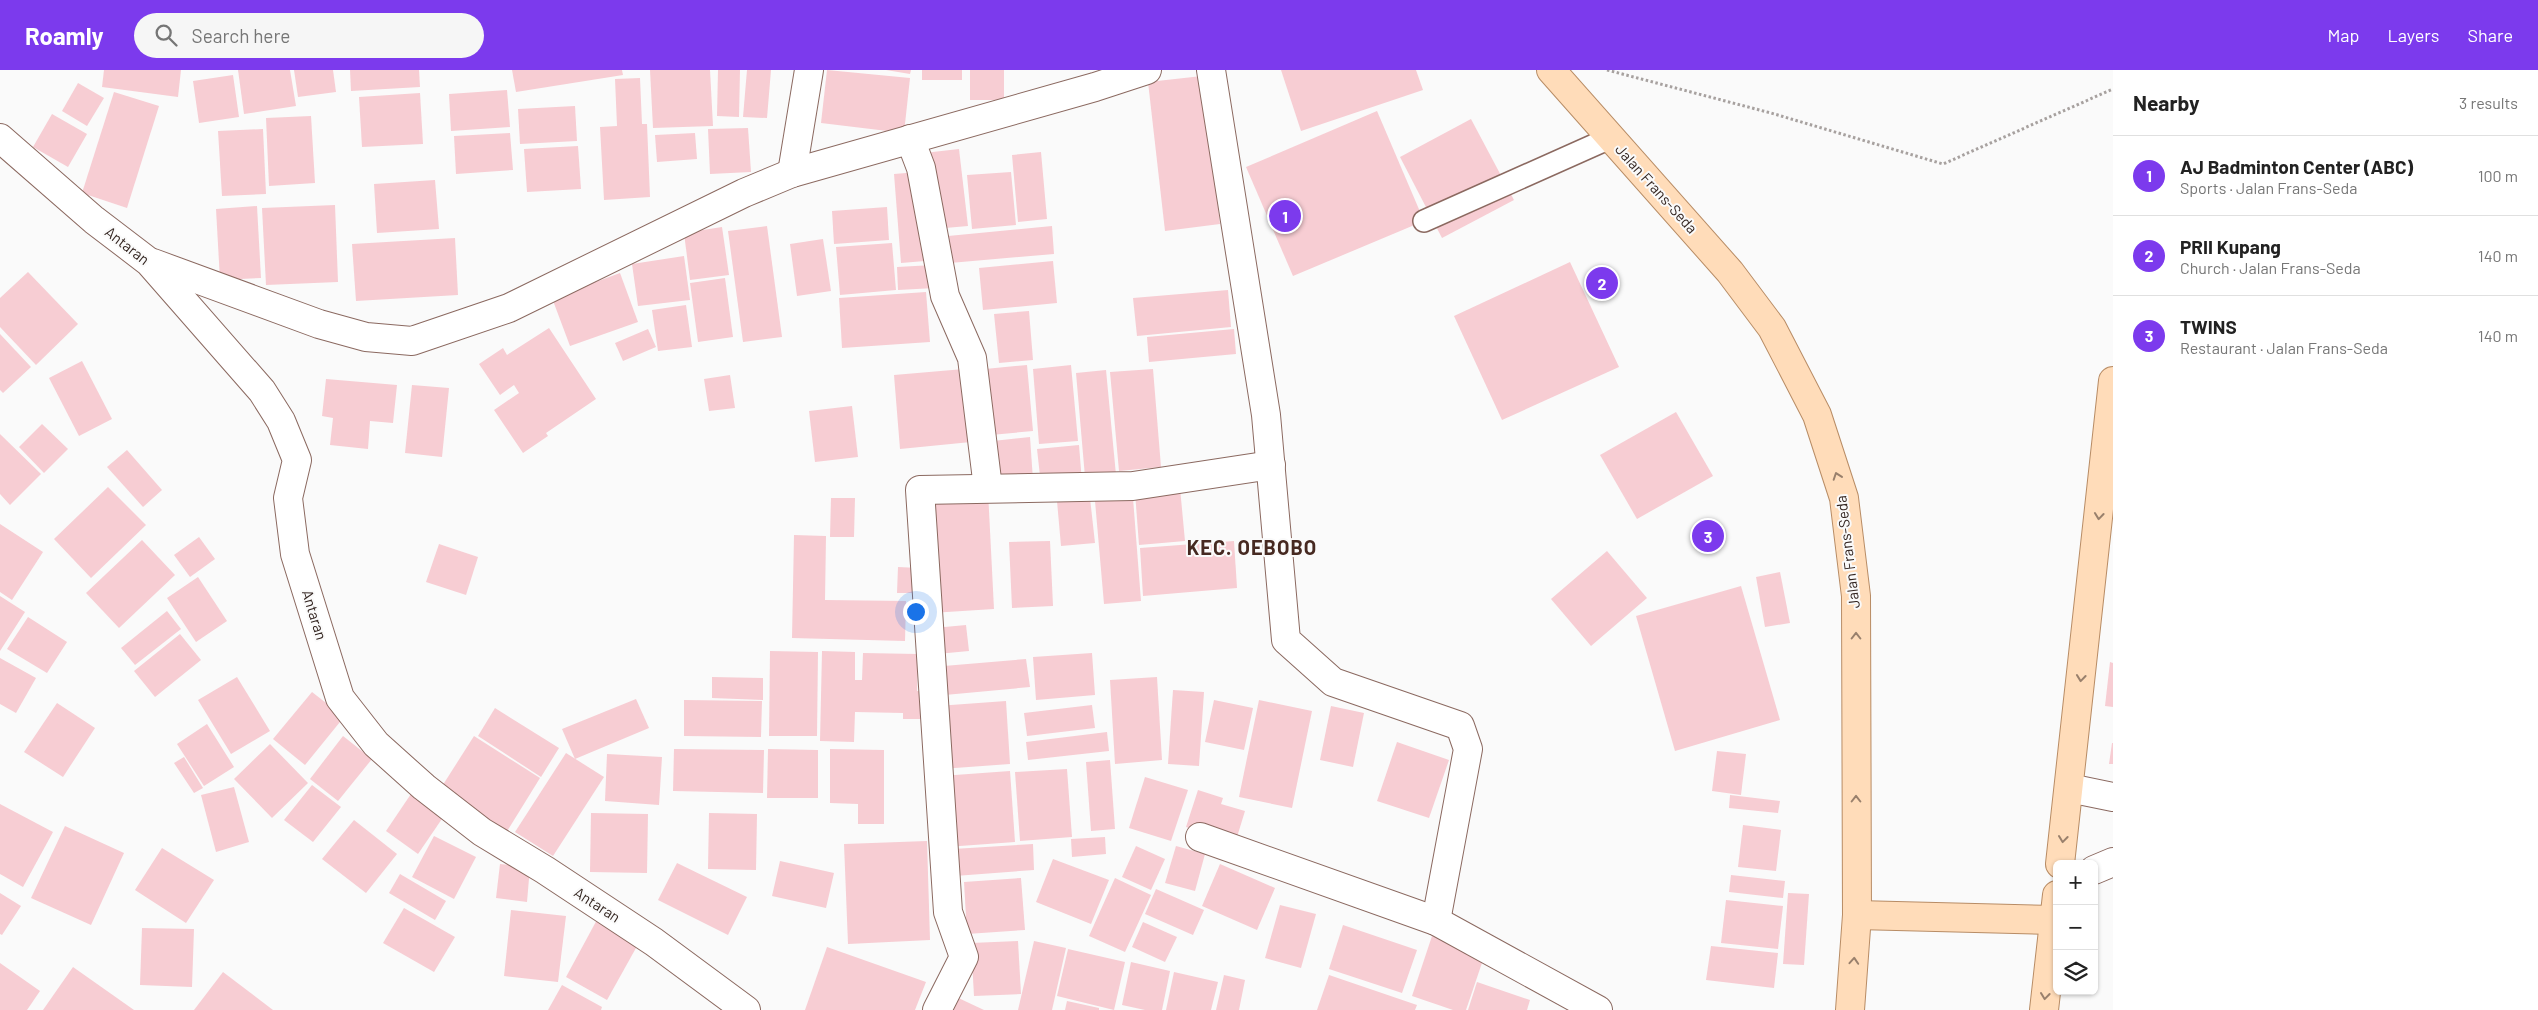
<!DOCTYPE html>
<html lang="en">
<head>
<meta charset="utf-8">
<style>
  body { margin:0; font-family:Barlow,sans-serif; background:#f6f6f6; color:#222 }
  .controls { position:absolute; right:15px; bottom:15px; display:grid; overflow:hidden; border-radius:8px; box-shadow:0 1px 4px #0004 }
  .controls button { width:45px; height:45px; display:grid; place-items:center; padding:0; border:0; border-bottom:1px solid #e0e0e0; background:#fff; color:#222; font:25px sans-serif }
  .you { position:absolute; left:915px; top:541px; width:18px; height:18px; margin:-12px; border:4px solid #fff; border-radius:50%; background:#1a73e8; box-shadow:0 0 0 8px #1a73e833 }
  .badge { display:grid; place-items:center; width:32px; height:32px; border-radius:50%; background:#7c3aed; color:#fff; font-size:16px; font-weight:700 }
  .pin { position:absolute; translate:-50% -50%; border:2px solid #fff; box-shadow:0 1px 5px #0006 }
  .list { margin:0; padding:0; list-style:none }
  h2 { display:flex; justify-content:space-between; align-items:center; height:65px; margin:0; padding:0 20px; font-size:21px }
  h2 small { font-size:16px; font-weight:400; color:#767676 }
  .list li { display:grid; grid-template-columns:32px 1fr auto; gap:15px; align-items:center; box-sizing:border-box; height:80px; padding:0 20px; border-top:1px solid #e0e0e0 }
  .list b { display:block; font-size:19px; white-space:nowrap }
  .list p { margin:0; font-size:16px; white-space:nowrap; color:#767676 }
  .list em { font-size:16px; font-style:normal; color:#767676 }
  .icon { flex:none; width:28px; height:28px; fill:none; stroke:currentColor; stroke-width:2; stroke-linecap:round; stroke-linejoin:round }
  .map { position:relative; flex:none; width:2113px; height:940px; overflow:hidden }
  header { display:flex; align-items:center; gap:30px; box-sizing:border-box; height:70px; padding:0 25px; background:#7c3aed; color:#fff }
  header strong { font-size:24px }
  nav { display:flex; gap:28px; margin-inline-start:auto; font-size:18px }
  .search { width:350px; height:45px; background:#f6f6f6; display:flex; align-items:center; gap:12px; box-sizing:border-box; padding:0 18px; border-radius:28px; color:#767676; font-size:19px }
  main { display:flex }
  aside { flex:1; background:#fff }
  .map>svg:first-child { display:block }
  .building { fill:#f7cdd3 }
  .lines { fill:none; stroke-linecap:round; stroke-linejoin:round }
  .lane-casing { stroke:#8b6960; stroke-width:24 }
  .street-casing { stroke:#8b6960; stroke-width:30 }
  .primary-casing { stroke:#b88c65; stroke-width:30 }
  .path { stroke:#a7a19f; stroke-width:3; stroke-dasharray:2.5 2.5; stroke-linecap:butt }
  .lane { stroke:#fff; stroke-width:21 }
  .street { stroke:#fff; stroke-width:28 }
  .primary { stroke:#ffdcb9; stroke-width:28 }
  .oneway { stroke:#99806c }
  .labels { text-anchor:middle; stroke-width:4; stroke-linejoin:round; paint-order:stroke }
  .street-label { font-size:15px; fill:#332520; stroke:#fafafa }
  .district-label { font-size:20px; font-weight:bold; letter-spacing:1px; fill:#462921; stroke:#fafafa }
</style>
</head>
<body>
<header>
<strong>Roamly</strong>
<div class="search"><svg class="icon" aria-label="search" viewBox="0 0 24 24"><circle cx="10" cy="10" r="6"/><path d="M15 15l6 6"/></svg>Search here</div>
<nav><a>Map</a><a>Layers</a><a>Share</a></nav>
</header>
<main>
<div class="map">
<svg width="2113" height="940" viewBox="0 0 2113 940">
  <rect width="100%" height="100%" fill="#fafafa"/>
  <g class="building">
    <polygon points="104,0 181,0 178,27 102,17"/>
    <polygon points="238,0 290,0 296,36 244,44"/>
    <polygon points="294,0 333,0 336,22 298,27"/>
    <polygon points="350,0 419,0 420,17 351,21"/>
    <polygon points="512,0 622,0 623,5 516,22"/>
    <polygon points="650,0 710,0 713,56 653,58"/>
    <polygon points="718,0 740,0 739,47 717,46"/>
    <polygon points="747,0 771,0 767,48 743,47"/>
    <polygon points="827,0 910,8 904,63 821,53"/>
    <polygon points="886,0 911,0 910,4"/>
    <rect x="922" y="0" width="40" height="10"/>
    <rect x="970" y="0" width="34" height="30"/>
    <polygon points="1281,0 1416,0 1423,20 1301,61"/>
    <polygon points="233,5 239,47 199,53 193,11"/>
    <polygon points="1202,6 1220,154 1165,161 1148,12"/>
    <polygon points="640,8 642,54 647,54 650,127 604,130 600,57 617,56 615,9"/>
    <polygon points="78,13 104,28 87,56 62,41"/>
    <polygon points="507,20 510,57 451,61 449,24"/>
    <polygon points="114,22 159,36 127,138 82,123"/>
    <polygon points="420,23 423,74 362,77 359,27"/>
    <polygon points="575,36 577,71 520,74 518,39"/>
    <polygon points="1377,41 1424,151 1293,206 1246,97"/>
    <polygon points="52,44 87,64 68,97 33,77"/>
    <polygon points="311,46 315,113 269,116 266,48"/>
    <polygon points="1471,49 1514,130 1442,168 1400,87"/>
    <polygon points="748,58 751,102 710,104 708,59"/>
    <polygon points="263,59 266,124 222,126 218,61"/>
    <polygon points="510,63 513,100 456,104 454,66"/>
    <polygon points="695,63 697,89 657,92 655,65"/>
    <polygon points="578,76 581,119 527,122 524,79"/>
    <polygon points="959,79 968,156 934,159 924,83"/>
    <polygon points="1041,82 1047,149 1018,152 1012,85"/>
    <polygon points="918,102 925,191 901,193 894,104"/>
    <polygon points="1011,102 1016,155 972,159 967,105"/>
    <polygon points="435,110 439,159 377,163 374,114"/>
    <polygon points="335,135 338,212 266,215 262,138"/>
    <polygon points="257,136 261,208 220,210 216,139"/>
    <polygon points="887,137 889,170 834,174 832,141"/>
    <polygon points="767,156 782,267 743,272 728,161"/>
    <polygon points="1052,156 1054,184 950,193 948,166"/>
    <polygon points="722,157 729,205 690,210 684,163"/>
    <polygon points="455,168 458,225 356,231 352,174"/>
    <polygon points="823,169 831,221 797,226 790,174"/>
    <polygon points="892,173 896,220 840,225 836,177"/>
    <polygon points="684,186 690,230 638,236 632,194"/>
    <polygon points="1053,191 1057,233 983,240 979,198"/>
    <polygon points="1570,192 1619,297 1502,350 1454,246"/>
    <polygon points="933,195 935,218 898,220 897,197"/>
    <polygon points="28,202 78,254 36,295 0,257 0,228"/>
    <polygon points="620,203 638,252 570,276 552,228"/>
    <polygon points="725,208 733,267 698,272 690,213"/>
    <polygon points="1228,220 1231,257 1137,266 1133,228"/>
    <polygon points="926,222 930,272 842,278 839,228"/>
    <polygon points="686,235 692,277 658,281 652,240"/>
    <polygon points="1029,241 1033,290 999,293 994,244"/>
    <polygon points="549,258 596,329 546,363 548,366 523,383 494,340 519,323 514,315 500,325 479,294 503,278 507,285"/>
    <polygon points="648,259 656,277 623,291 615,273"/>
    <polygon points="1234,259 1236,284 1149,292 1147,267"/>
    <polygon points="0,264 31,297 3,323 0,320"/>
    <polygon points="82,291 112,349 79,366 49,308"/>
    <polygon points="1027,295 1033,361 991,365 985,299"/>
    <polygon points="1071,295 1078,371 1039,374 1033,299"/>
    <polygon points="964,299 971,372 900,379 894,305"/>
    <polygon points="1153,299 1161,397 1119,401 1110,302"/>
    <polygon points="1106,300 1116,405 1085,407 1076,303"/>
    <polygon points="730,305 735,338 709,341 704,309"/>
    <polygon points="326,309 397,315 393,353 370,351 368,379 330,375 333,348 322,346"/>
    <polygon points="412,315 449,318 442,387 405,383"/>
    <polygon points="852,336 858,387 815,392 809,341"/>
    <polygon points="1676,342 1713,406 1637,449 1600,385"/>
    <polygon points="42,354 68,379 44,403 19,377"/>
    <polygon points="0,364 41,404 10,435 0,424"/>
    <polygon points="1030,367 1033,410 996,414 993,371"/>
    <polygon points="1079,375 1082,412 1041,415 1037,379"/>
    <polygon points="127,380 162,420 143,437 107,397"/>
    <polygon points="108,417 146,455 91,508 54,469"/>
    <polygon points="1180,418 1185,471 1139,475 1135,422"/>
    <polygon points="988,421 994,539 931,543 925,425"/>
    <polygon points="831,428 855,428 854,467 830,467"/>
    <polygon points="1090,428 1095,473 1061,476 1057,431"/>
    <polygon points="1133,428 1141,531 1104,534 1095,431"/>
    <polygon points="0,454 43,482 12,530 0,522"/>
    <polygon points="794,465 826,466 825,530 906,531 905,571 792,568"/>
    <polygon points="199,467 215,489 190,507 174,485"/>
    <polygon points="142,470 175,505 119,558 86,523"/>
    <polygon points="1050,471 1053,536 1012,538 1009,472"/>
    <polygon points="1234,471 1237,518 1143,526 1140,478"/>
    <polygon points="439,474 478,487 466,525 426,512"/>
    <polygon points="1607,481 1647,528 1591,576 1551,529"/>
    <polygon points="898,497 919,498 919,523 897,523"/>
    <polygon points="1780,502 1790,553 1765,557 1756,507"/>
    <polygon points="198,507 227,551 196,572 167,528"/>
    <polygon points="1741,516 1780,650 1675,681 1636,546"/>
    <polygon points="0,526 25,542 0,581"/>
    <polygon points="167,541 181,559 135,595 121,578"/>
    <polygon points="28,547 67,572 47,603 7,579"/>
    <polygon points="966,555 969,581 937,584 934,558"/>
    <polygon points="180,564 201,590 155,627 134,601"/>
    <polygon points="770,581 818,582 817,666 769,666"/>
    <polygon points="822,581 855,582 855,610 862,610 863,583 918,584 917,621 927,622 926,649 903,649 903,643 855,642 854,672 820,671"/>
    <polygon points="1092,583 1095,625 1036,630 1033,587"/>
    <polygon points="0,588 36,608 16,643 0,634"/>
    <polygon points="1026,589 1030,617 934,626 932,597"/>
    <polygon points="2110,592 2113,593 2113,637 2105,636"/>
    <polygon points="237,607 270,661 231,684 198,630"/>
    <polygon points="712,607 763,608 763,630 712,628"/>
    <polygon points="1157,607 1162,690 1115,694 1110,610"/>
    <polygon points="1173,620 1204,622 1199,696 1168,694"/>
    <polygon points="312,622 344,647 305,695 273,669"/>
    <polygon points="636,629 649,658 575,689 562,659"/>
    <polygon points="684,630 762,631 761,667 684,666"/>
    <polygon points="1214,630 1253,638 1244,680 1205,672"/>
    <polygon points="1259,630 1312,641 1292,738 1239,727"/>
    <polygon points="1006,631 1010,694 941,699 937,636"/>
    <polygon points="57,633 95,658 63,707 24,682"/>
    <polygon points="1092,635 1095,658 1027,666 1024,643"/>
    <polygon points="1331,636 1364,643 1353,697 1320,690"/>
    <polygon points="495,638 559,678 541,707 478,666"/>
    <polygon points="207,654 234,697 204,716 177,674"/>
    <polygon points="1107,662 1109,681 1028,690 1026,672"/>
    <polygon points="343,666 372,689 338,731 310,709"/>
    <polygon points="474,666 540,708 506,763 439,721"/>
    <polygon points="1397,672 1449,690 1429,748 1377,731"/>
    <polygon points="2112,673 2113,673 2113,694 2109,694"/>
    <polygon points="270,674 308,713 272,748 234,709"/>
    <polygon points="674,679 764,680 763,723 673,721"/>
    <polygon points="768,679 818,680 818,728 767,728"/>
    <polygon points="830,679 884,680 884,754 858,754 858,734 830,733"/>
    <polygon points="1717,681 1746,684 1741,725 1712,721"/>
    <polygon points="566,683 604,707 553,786 515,762"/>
    <polygon points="607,684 662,687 659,735 605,731"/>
    <polygon points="184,687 203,718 194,723 174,693"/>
    <polygon points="1110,690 1115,759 1091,761 1086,692"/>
    <polygon points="1067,699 1072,767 1020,771 1015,702"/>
    <polygon points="1010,701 1015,772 946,777 941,706"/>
    <polygon points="1145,707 1188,720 1171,771 1129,758"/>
    <polygon points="312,715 341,737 313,772 284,750"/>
    <polygon points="234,717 249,772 216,782 201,725"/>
    <polygon points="415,718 448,740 418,784 386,761"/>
    <polygon points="1198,720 1223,728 1221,734 1245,741 1237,767 1212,765 1186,757"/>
    <polygon points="1730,725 1780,731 1778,743 1729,738"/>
    <polygon points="0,734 53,762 23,817 0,804"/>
    <polygon points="591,743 648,744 647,803 590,802"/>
    <polygon points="709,743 757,744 756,800 708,799"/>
    <polygon points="354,750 397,784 366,823 322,789"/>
    <polygon points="1743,755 1781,760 1776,801 1738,797"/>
    <polygon points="65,756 124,783 91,855 31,828"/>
    <polygon points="434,766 476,787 454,829 412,807"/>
    <polygon points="1105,767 1106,784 1072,787 1071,769"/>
    <polygon points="927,771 930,870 848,874 844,774"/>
    <polygon points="1033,774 1034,800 955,806 953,779"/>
    <polygon points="1136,776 1165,789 1151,820 1122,807"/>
    <polygon points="1176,776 1205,784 1195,821 1165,813"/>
    <polygon points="162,778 214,810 186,853 135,820"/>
    <polygon points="1053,789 1109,810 1091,854 1036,832"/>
    <polygon points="780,791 834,803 826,838 772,826"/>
    <polygon points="677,793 747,827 728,865 658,830"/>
    <polygon points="500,794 530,797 527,832 496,828"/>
    <polygon points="1220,794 1275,818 1257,860 1202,836"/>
    <polygon points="400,804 446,831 435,850 389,823"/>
    <polygon points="1731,805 1785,811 1783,828 1729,822"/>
    <polygon points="1021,808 1025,860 967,864 964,812"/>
    <polygon points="1115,808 1151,825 1125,882 1089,866"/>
    <polygon points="1156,819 1204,840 1193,865 1145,844"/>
    <polygon points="0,823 21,836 2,865 0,864"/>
    <polygon points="1788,823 1809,824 1804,895 1783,894"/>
    <polygon points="1726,830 1783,836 1778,879 1721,873"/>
    <polygon points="1280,835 1316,844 1301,898 1265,888"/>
    <polygon points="404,838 455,867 434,902 383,873"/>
    <polygon points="511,840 566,846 558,912 504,906"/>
    <polygon points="599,846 641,869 607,930 566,907"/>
    <polygon points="1143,852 1177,867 1165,892 1132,877"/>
    <polygon points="1343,855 1417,880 1402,923 1329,899"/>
    <polygon points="142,858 194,859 192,917 140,915"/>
    <polygon points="1432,866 1485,884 1466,940 1453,940 1412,926"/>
    <polygon points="1018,871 1021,924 974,926 971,873"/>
    <polygon points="1034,871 1066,878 1052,940 1018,940"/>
    <polygon points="1711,876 1778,883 1774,918 1706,910"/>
    <polygon points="827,877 926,912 915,940 805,940"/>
    <polygon points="1068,879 1125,892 1114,940 1057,926"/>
    <polygon points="1131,892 1170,901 1162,940 1145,940 1122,935"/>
    <polygon points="0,893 40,921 27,940 0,940"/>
    <polygon points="73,897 134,940 43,940"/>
    <polygon points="223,902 273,940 194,940"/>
    <polygon points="1174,902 1218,912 1211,940 1166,940"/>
    <polygon points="1224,905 1245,910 1239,940 1216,940"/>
    <polygon points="1329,905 1417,935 1415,940 1317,940"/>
    <polygon points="1477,912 1530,930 1527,940 1468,940"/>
    <polygon points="562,915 602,937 601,940 548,940"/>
    <polygon points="952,925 984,940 944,940"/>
    <polygon points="1067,931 1099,938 1099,940 1065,940"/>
  </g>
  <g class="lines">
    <g class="lane-casing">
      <polyline id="lane" points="1424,151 1610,68"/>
    </g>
    <g class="street-casing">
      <g id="street">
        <polyline points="1211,0 1266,345 1286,570 1333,612 1460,656 1468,679 1436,851"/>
        <polyline points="0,68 94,150 149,192 262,321 281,351 297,390 288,428 295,484 340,628 376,674 424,717 482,762 545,800 654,872 746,940"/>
        <polyline points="910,69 921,98 945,226 972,288 988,418"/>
        <polyline points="792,103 809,0"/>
        <polyline points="153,193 319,254 366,267 412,271 509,238 744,123 792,103 1095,17 1147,0"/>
        <polyline points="2069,718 2113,727"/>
        <polyline points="1200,767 1436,851 1598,940"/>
        <polyline points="2094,800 2113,792"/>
        <polyline points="937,940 964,887 948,842 920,420 1133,416 1271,395"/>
      </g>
    </g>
    <g class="primary-casing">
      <g id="primary">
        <polyline points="1551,0 1730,202 1772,258 1817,345 1844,428 1856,526 1857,845 1850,940"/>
        <polyline points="2060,794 2113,311"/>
        <polyline points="1857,845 2054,850"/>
        <polyline points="2044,940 2057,825"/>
      </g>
    </g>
    <polyline class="path" points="1607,0 1771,43 1943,94 2113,19"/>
    <use href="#lane" class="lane"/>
    <use href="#street" class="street"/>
    <use href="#primary" class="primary"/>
  </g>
  <defs><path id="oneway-chevron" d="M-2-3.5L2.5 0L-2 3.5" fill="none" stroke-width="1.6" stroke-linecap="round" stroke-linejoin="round" transform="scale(1.25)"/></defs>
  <g class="oneway">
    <use href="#oneway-chevron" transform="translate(1837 406) rotate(-109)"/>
    <use href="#oneway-chevron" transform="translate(2099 446) rotate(96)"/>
    <use href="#oneway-chevron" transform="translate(1856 566) rotate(-90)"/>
    <use href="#oneway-chevron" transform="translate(2081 608) rotate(96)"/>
    <use href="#oneway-chevron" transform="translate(1856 729) rotate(-90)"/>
    <use href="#oneway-chevron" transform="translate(2063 769) rotate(97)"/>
    <use href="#oneway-chevron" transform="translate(1854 891) rotate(-86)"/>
    <use href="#oneway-chevron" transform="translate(2045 926) rotate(97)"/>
  </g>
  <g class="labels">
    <g class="street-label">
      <text transform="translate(1656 119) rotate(48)" y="5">Jalan Frans-Seda</text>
      <text transform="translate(127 176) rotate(38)" y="5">Antaran</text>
      <text transform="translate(1848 482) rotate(-97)" y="5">Jalan Frans-Seda</text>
      <text transform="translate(314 545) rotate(73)" y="5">Antaran</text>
      <text transform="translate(597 835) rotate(33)" y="5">Antaran</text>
    </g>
    <g class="district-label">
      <text x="1252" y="485">KEC. OEBOBO</text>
    </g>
  </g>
</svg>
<div class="controls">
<button>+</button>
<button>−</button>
<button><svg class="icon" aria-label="layers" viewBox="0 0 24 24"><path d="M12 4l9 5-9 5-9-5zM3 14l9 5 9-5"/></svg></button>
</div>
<div class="you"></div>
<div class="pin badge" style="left:1285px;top:146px">1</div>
<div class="pin badge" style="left:1602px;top:213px">2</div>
<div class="pin badge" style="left:1708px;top:466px">3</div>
</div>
<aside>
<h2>Nearby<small>3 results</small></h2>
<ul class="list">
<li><span class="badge">1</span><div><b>AJ Badminton Center (ABC)</b><p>Sports · Jalan Frans-Seda</p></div><em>100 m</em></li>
<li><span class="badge">2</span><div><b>PRII Kupang</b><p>Church · Jalan Frans-Seda</p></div><em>140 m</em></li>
<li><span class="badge">3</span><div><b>TWINS</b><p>Restaurant · Jalan Frans-Seda</p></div><em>140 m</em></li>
</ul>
</aside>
</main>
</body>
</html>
